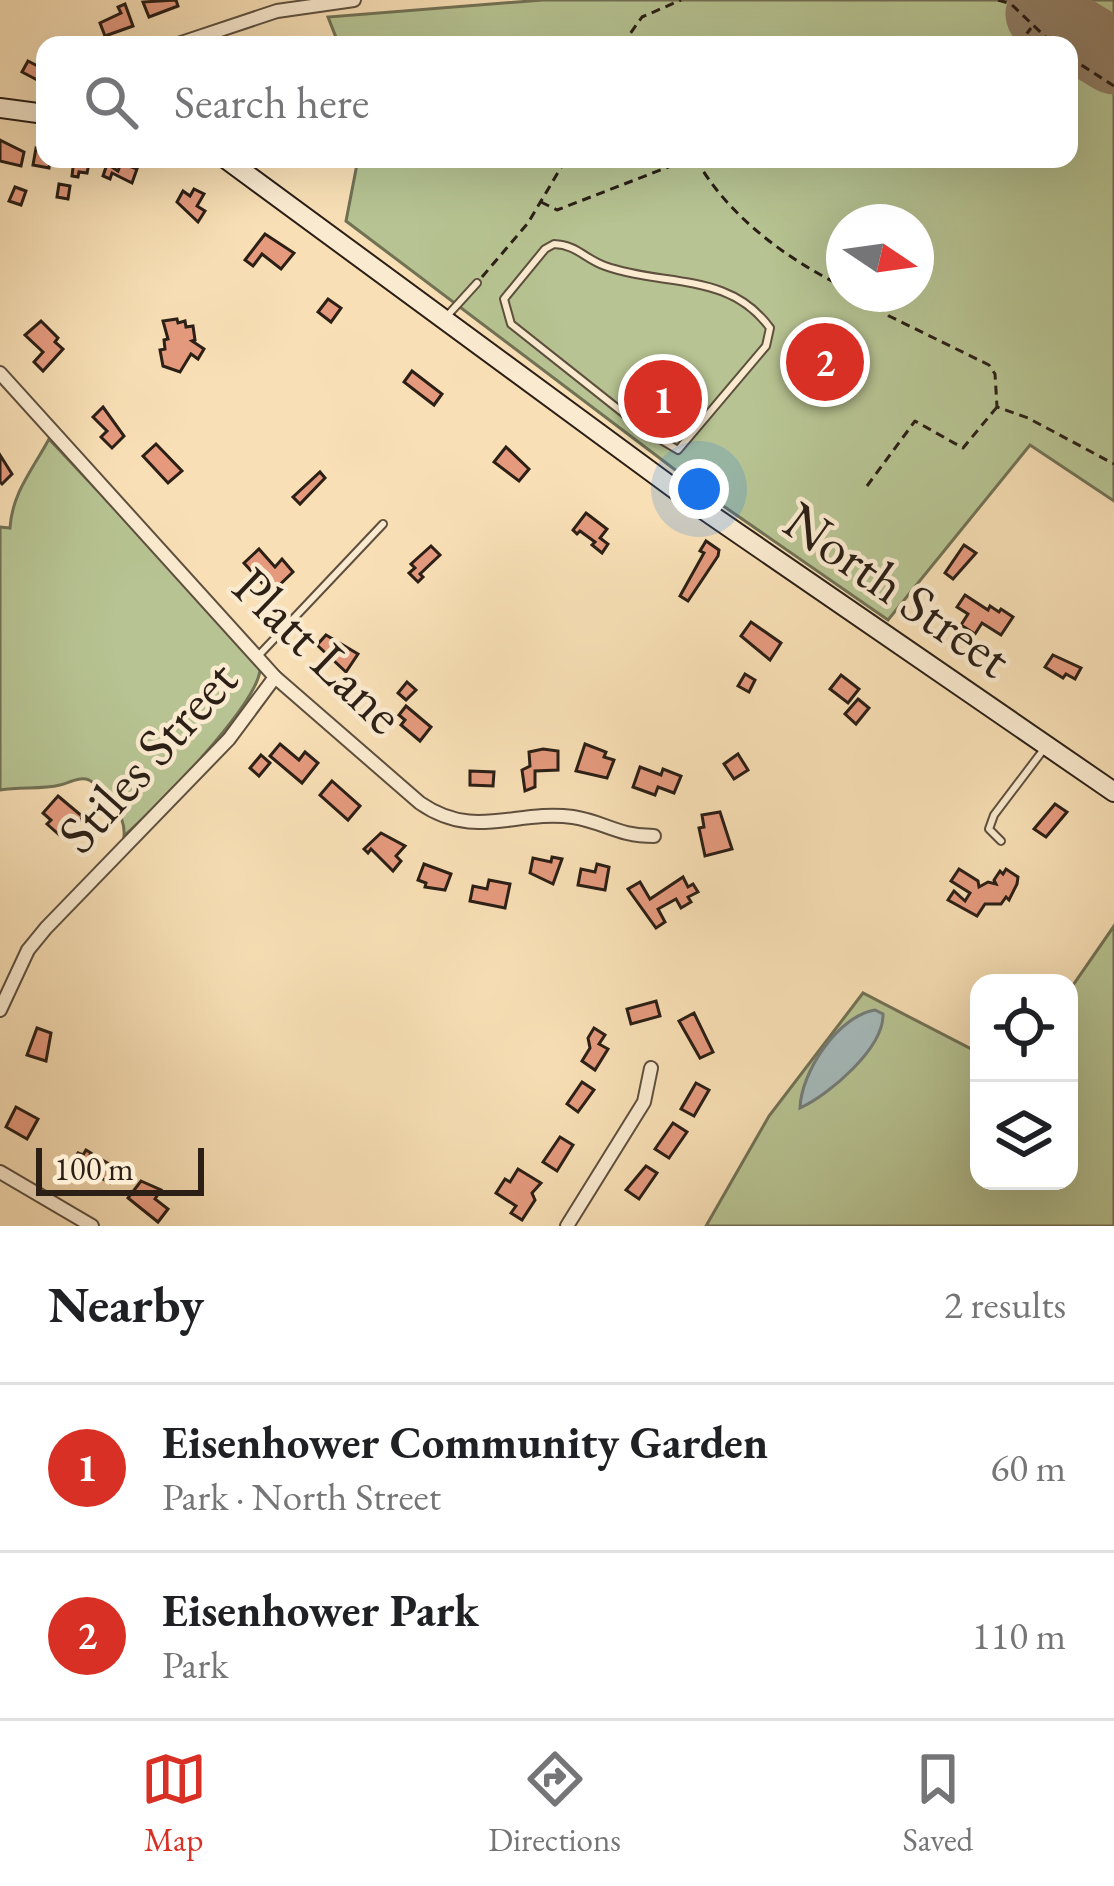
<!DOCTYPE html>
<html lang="en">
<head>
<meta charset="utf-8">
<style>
  body { margin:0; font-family:"EB Garamond",serif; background:#f6f6f6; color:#202124 }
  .controls { position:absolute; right:36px; bottom:36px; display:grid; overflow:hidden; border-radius:24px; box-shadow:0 12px 48px #0002 }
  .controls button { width:108px; height:108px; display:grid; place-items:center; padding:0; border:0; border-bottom:3px solid #e0e0e0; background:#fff; color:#202124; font:60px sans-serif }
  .compass { position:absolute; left:826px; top:204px; width:108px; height:108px; border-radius:50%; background:#fff; box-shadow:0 12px 48px #0002; rotate:103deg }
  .scale { position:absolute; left:36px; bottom:30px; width:168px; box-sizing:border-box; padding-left:12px; border:6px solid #2b1f16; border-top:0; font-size:33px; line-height:42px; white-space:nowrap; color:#2b1f16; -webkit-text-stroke:9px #faeacf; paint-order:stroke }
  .you { position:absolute; left:699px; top:489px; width:42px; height:42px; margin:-30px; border:9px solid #fff; border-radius:50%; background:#1a73e8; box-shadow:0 0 0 18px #1a73e833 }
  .badge { display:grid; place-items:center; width:78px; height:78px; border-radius:50%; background:#d93025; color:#fff; font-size:39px; font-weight:700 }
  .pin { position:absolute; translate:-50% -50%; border:6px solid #fff; box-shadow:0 3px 12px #0006 }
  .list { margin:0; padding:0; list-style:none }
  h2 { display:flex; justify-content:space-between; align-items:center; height:156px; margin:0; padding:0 48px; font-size:51px }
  h2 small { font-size:39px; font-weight:400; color:#757577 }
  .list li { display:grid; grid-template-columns:78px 1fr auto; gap:36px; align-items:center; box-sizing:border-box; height:168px; padding:0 48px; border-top:3px solid #e0e0e0 }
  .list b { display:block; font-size:45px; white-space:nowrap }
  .list p { margin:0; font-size:39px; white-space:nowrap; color:#757577 }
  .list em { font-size:39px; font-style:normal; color:#757577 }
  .icon { flex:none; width:66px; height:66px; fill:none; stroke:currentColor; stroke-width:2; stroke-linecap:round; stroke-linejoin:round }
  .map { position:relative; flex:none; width:1114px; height:1226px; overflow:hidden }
  .search { position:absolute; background:#fff; box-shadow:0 12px 48px #0002; left:36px; right:36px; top:36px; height:132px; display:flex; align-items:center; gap:30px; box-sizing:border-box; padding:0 42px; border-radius:24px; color:#757577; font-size:45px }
  .sheet { height:492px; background:#fff }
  nav { display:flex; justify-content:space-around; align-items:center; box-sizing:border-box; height:168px; border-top:3px solid #e0e0e0; background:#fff; font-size:33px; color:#757577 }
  nav a { display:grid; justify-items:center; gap:6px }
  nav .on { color:#d93025 }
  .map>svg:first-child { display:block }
  .green { fill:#b7c392; stroke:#717154; stroke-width:3; fill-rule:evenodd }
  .water { fill:#a4b9ba; stroke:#747b78; stroke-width:3 }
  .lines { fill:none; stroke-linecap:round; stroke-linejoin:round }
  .runway { stroke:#927f66; stroke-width:75 }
  .building { fill:#e59a7e; stroke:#2b1f16; stroke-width:3 }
  .service-casing { stroke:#5e4f3e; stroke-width:10 }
  .minor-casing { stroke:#5e4f3e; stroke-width:16 }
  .secondary-casing { stroke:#2b1f16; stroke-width:22 }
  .path { stroke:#2b1f16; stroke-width:3; stroke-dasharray:9 6; stroke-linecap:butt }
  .service { stroke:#faeacf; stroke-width:6 }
  .minor { stroke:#faeacf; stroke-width:12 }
  .secondary { stroke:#faeacf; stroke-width:18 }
  .labels { text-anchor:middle; stroke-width:9; stroke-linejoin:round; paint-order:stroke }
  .street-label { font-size:54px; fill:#2b1f16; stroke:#faeacf }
</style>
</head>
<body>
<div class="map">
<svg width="1114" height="1226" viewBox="0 0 1114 1226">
  <rect width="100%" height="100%" fill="#f8dfb5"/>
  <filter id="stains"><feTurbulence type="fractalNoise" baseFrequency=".00167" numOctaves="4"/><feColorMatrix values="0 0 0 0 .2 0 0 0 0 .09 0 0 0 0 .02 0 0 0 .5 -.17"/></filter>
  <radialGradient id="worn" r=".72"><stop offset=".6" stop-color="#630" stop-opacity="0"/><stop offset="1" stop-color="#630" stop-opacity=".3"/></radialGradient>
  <g class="green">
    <path d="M 543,0 L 1114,0 L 1114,501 L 1030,445 L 888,620 L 719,503 L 346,221 L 358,159 L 1069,159 L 1069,45 L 339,45 L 328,17 ZM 844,222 L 916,222 L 916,294 L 844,294 Z"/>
    <path d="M 49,439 L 256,659 L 260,671 C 254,709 155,809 124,836 C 126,815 106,789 89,780 C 79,776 69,783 60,785 C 40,790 20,786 0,790 L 0,527 L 10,528 C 12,493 33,469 49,439 Z"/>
    <polygon points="1114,926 1114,1226 706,1226 769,1116 863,993 979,1053 979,1181 1069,1181 1069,991"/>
  </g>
  <path class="water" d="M 875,1010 L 883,1014 C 884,1048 830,1094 800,1108 C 801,1072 838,1016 875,1010 Z"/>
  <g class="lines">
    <polyline class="runway" points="1043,14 1114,57"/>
  </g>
  <g class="building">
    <polygon points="176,0 178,6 149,17 143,2"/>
    <polygon points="125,4 133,26 105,36 100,23 121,13 118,7"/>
    <polygon points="28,61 45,70 45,84 22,72"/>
    <polygon points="0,140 24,152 21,166 0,161"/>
    <polygon points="42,145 45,145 45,159 50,159 49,168 33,165 36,148 41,149"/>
    <polygon points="74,159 90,159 87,173 79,172 78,177 72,176"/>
    <polygon points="121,163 137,169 132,183 112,173 110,179 103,176 107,164 118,171"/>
    <polygon points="59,184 70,186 68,199 57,197"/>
    <polygon points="15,187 26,191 21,205 9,201"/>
    <polygon points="194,189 204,194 197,206 205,211 198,222 177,202 183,191 190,196"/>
    <polygon points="265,234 294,253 281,269 262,254 253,266 245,260"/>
    <polygon points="328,299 341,308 331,322 318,312"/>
    <polygon points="177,319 178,323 185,321 186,327 193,326 195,340 192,341 204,349 198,359 191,354 180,372 163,366 160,350 165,349 164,340 168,339 163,321"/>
    <polygon points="41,321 58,338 55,342 63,349 43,371 34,362 43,352 25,335"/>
    <polygon points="412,371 442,394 434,405 404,382"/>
    <polygon points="103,407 124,436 112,448 101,437 107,431 93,417"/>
    <polygon points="156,444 182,471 168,483 143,456"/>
    <polygon points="506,447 529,469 519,481 494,462"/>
    <polygon points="0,455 12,474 2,484 0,482"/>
    <polygon points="320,472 325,478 300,504 293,497"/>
    <polygon points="586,513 607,529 600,538 608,544 602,553 592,545 595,542 580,531 577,534 573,530"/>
    <polygon points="706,541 719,550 718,556 688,601 680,596 704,553 700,551"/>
    <polygon points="964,545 976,553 953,579 945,573"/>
    <polygon points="431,546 440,555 420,574 423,577 418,582 409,573 415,568 411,564"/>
    <polygon points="259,549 275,567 282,559 293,572 271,593 244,563"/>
    <polygon points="965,595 988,610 990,606 999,612 1001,609 1013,617 1001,635 982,623 975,634 961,625 968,614 957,607"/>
    <polygon points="751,622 781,643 770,660 741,636"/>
    <polygon points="326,635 358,654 346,672 317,645"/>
    <polygon points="1053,655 1081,668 1075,679 1066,674 1063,678 1045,667"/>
    <polygon points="745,674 755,680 749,692 738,686"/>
    <polygon points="841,675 859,689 848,703 830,689"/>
    <polygon points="407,682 416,690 406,700 398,693"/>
    <polygon points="858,699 869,708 856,724 845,714"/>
    <polygon points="406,706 431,727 420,741 401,725 405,720 399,715"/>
    <polygon points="280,744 299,760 305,752 318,763 302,783 270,756"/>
    <polygon points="585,744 606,752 604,757 614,760 607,778 576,771"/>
    <polygon points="543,749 558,751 558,770 535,771 535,787 525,791 522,770 530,766 529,752"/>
    <polygon points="738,754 748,770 734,779 724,764"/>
    <polygon points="261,755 270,763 259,776 250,768"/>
    <polygon points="640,767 661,775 663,769 681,776 674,793 658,787 655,795 633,787"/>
    <polygon points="470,771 494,772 493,786 470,785"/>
    <polygon points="332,781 360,806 348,820 320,795"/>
    <polygon points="58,796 83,817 76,825 71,820 64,829 69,833 64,839 47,824 51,820 43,813"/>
    <polygon points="1055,804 1067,812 1046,837 1034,829"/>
    <polygon points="720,812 732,849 705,856 699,828 704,827 702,815"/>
    <polygon points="381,833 405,846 396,856 401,861 393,871 371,849 368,853 364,849"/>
    <polygon points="552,857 562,859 553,884 530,873 533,858 551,862"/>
    <polygon points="424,864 451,874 445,890 425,887 426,883 418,880"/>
    <polygon points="597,864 609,867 605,890 578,885 581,869 595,872"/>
    <polygon points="959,869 978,881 979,887 988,882 996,884 994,880 1000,871 1003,874 1006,869 1018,877 1017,884 1009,900 1006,897 1001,904 985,904 977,916 948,900 954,891 965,901 970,893 951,881"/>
    <polygon points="683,877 688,887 693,884 698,892 688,897 691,902 681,908 676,899 658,909 665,922 656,928 628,889 640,882 650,899"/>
    <polygon points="489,880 510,884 505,908 470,901 473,886 487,889"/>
    <polygon points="656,1001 660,1016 631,1024 627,1009"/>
    <polygon points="694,1013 713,1052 700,1058 679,1021"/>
    <polygon points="37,1028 51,1033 46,1061 27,1055"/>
    <polygon points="594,1028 605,1035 599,1044 608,1049 595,1070 582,1061 590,1048 588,1038"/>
    <polygon points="582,1082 594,1090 578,1112 567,1104"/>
    <polygon points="696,1083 709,1090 694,1116 681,1109"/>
    <polygon points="16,1107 38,1119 27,1139 6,1127"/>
    <polygon points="673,1123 687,1132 669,1158 655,1149"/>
    <polygon points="560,1137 573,1145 557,1171 543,1162"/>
    <polygon points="86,1150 91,1153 88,1159 94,1162 97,1157 118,1169 110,1183 94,1174 91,1180 70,1167 78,1153 83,1155"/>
    <polygon points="646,1166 657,1173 639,1199 626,1190"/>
    <polygon points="518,1169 541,1183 532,1193 535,1200 522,1220 511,1213 516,1206 496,1193 505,1179 510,1182"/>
    <polygon points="141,1181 161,1190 155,1199 168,1209 158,1222 128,1198"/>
  </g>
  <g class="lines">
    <g class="service-casing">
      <g id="service">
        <path d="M 554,244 C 577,245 585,259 605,266 C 663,287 729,271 770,328 L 766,346 L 678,450 L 646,431 L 511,324 L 504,299 L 545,249 Z"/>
        <polyline points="447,316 477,283"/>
        <polyline points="259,655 383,524"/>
        <polyline points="1001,841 989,829 994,815 1044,749"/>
      </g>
    </g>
    <g class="minor-casing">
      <g id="minor">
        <polyline points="175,45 277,11 354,0"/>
        <path d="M 0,373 L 275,677 L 420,803 C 475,841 516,809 573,817 C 605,822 617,836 654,836"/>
        <polyline points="0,1010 28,950 46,928 229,739 275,677"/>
        <polyline points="0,1172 92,1226"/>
        <polyline points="567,1226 644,1102 651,1068"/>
      </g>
    </g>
    <g class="secondary-casing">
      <g id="secondary">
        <polyline points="0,108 45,114"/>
        <polyline points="226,159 691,501 1114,792"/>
      </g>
    </g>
    <g class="path">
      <polyline points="998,0 1011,4 1054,45"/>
      <polyline points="622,45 642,17 681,0"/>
      <polyline points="1029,45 1023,39 1031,28"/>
      <polyline points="1069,57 1114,86"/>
      <path d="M 696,159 C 727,215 786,259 844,287"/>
      <polyline points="541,202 557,210 689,159"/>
      <polyline points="482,277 528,223 566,159"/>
      <polyline points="867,294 889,316 989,365 995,374 997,407 1028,418 1114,464"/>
      <polyline points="867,486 915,421 963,448 997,407"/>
    </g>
    <use href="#service" class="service"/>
    <use href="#minor" class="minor"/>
    <use href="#secondary" class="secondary"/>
  </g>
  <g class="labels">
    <g class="street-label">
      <text transform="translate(898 589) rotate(35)" y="19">North Street</text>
      <text transform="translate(319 650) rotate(44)" y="19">Platt Lane</text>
      <text transform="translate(147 756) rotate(-48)" y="19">Stiles Street</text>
    </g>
  </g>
  <rect width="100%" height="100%" filter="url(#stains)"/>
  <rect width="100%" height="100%" fill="url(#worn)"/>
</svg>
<div class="controls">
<button><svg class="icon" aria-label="locate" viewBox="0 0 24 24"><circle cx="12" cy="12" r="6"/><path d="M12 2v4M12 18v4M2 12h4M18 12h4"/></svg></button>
<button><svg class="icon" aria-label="layers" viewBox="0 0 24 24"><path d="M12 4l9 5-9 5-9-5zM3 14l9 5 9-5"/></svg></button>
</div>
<svg class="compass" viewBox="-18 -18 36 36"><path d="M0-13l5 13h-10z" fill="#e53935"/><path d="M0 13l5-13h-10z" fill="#757577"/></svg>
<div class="scale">100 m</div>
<div class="you"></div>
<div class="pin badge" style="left:663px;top:399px">1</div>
<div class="pin badge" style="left:825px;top:362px">2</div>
<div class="search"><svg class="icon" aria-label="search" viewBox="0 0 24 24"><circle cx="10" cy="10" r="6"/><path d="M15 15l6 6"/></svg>Search here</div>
</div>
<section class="sheet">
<h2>Nearby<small>2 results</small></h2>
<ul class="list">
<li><span class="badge">1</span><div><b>Eisenhower Community Garden</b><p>Park · North Street</p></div><em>60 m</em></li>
<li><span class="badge">2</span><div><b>Eisenhower Park</b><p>Park</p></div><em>110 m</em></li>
</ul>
</section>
<nav>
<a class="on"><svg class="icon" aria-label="map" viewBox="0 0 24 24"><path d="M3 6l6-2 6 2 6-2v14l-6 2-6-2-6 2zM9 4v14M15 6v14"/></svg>Map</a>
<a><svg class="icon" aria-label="directions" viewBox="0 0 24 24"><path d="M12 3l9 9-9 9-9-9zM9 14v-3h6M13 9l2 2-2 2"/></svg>Directions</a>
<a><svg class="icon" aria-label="saved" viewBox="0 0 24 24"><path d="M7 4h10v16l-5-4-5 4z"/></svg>Saved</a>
</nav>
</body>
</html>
